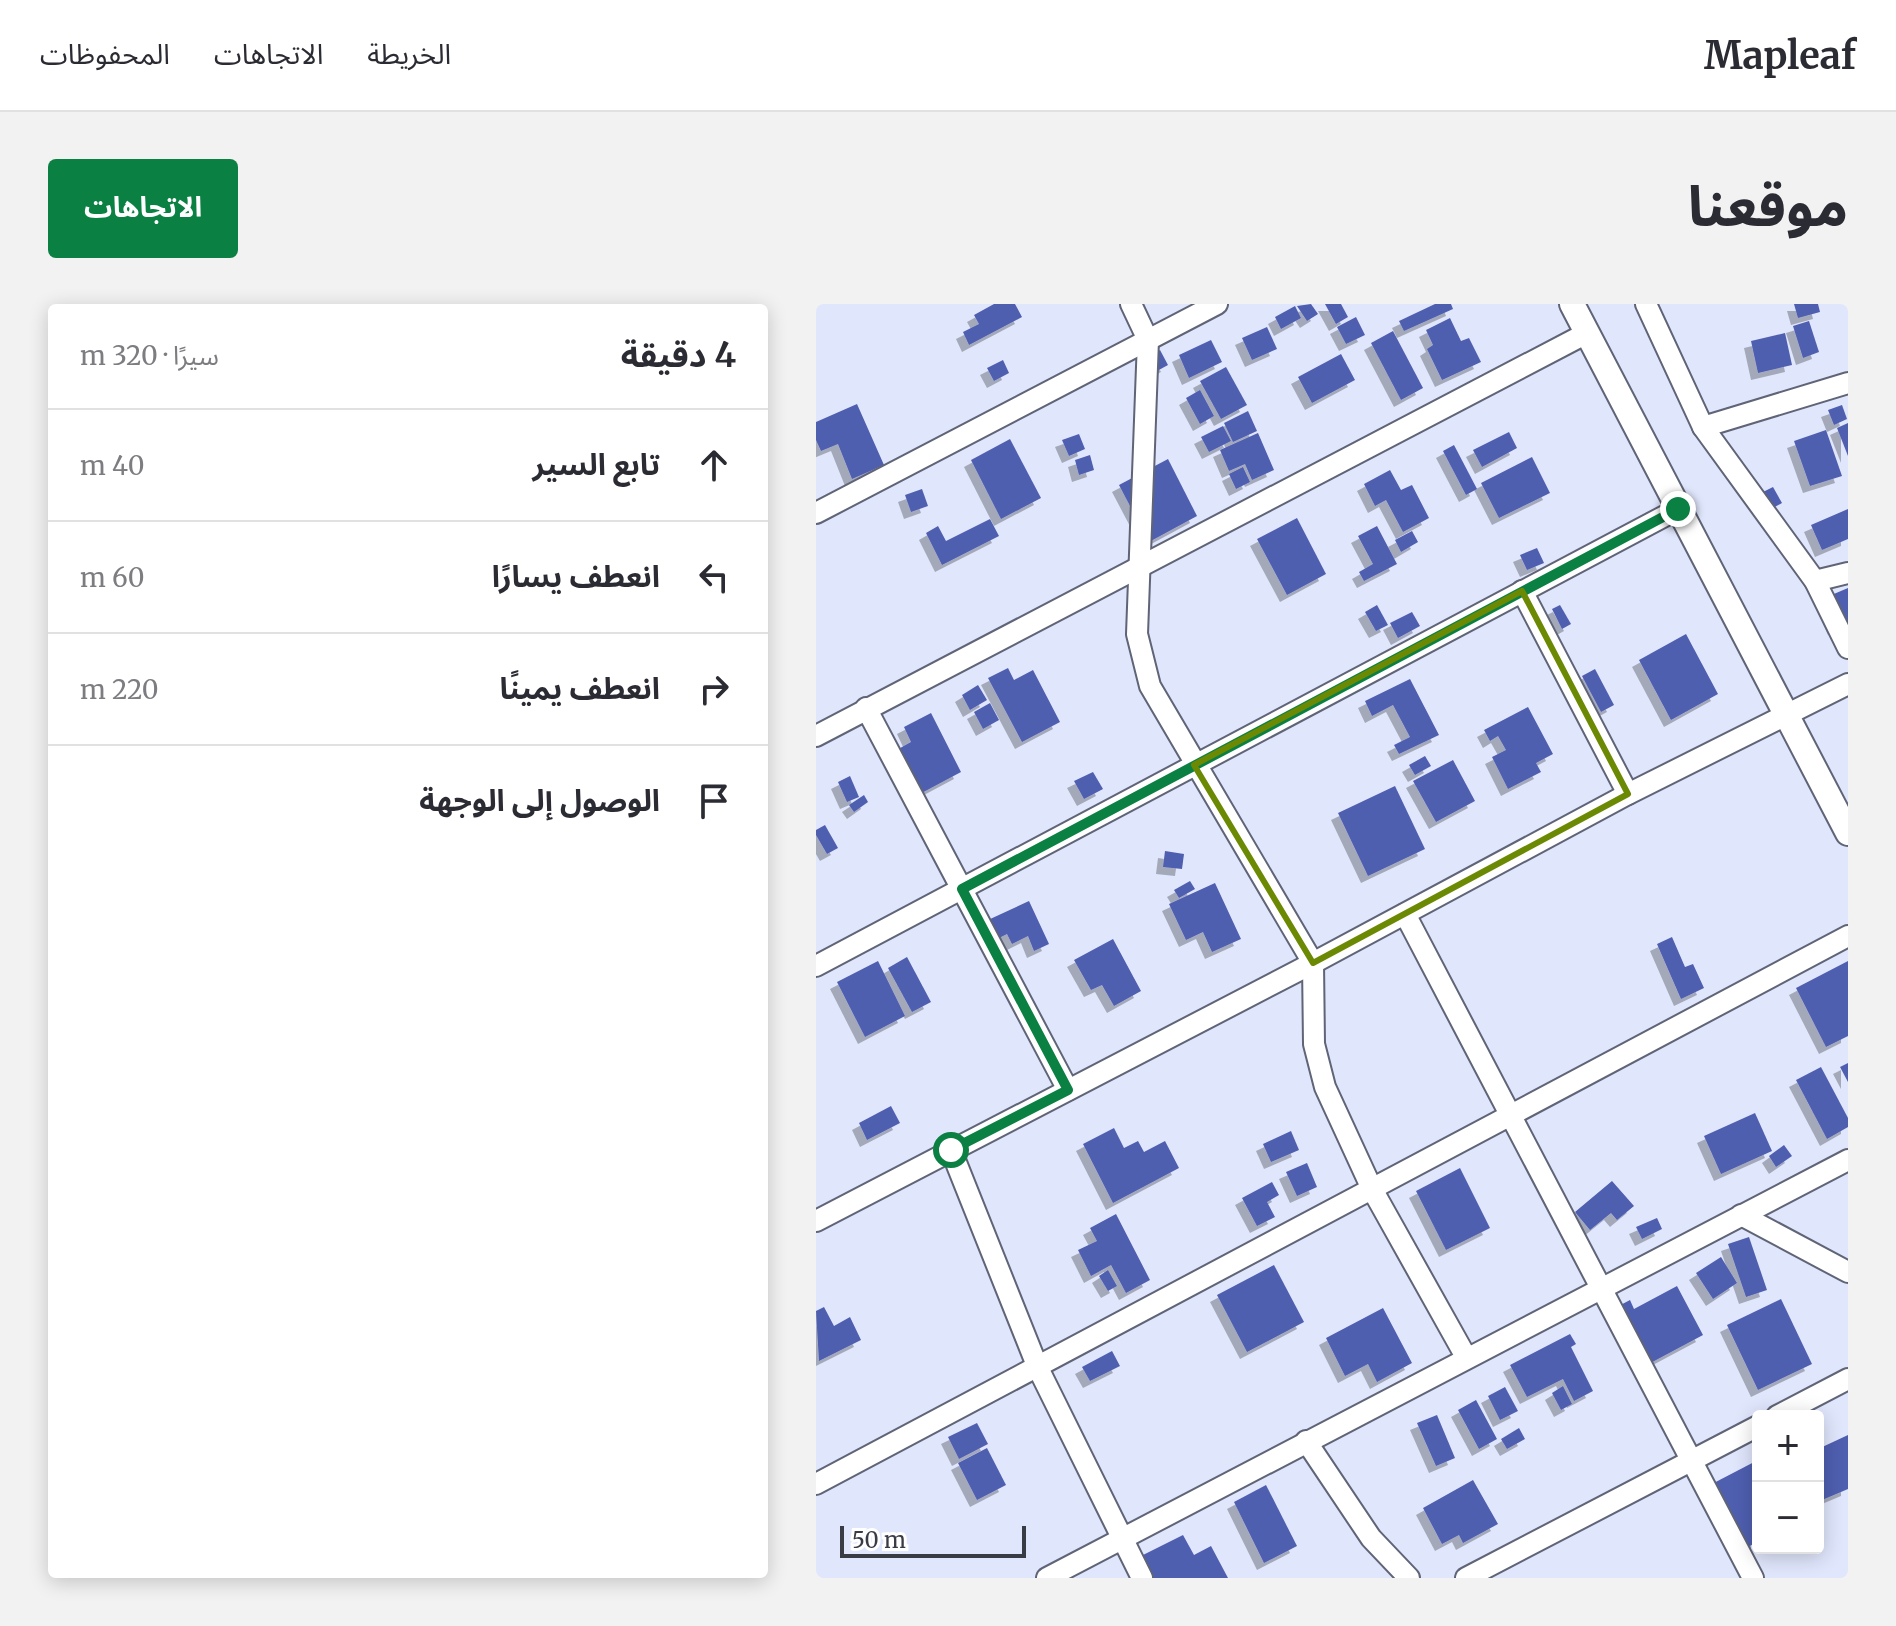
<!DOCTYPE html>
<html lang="ar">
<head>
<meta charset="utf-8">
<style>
  body { margin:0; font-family:Merriweather,"Noto Sans Arabic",serif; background:#f2f2f3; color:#2b2b33; direction:rtl }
  .controls { position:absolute; right:24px; bottom:24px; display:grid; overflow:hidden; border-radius:8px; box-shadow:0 4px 20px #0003 }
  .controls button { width:72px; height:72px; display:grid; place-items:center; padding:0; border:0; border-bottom:2px solid #e1e1e2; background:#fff; color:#2b2b33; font:40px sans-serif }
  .scale { position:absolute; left:24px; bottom:20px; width:186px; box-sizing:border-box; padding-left:8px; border:4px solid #393c45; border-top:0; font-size:22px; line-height:28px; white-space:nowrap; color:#393c45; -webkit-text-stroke:6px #fff; paint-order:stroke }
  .stop { position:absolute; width:24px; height:24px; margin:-18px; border:6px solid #0b8043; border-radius:50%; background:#fff }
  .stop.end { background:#0b8043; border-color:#fff; box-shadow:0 2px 8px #0008 }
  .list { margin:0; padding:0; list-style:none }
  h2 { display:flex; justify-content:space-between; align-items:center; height:104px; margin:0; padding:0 32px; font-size:34px }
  h2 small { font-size:26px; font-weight:400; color:#7c7c81 }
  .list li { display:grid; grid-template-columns:52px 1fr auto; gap:24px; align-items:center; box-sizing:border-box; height:112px; padding:0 32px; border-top:2px solid #e1e1e2 }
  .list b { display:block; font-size:30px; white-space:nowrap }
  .list em { font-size:26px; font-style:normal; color:#7c7c81 }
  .icon { flex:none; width:44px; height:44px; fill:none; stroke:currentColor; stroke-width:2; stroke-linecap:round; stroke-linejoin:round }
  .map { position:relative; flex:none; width:1032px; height:1274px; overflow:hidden; direction:ltr; border-radius:8px }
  header { display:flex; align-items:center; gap:48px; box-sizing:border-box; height:112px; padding:0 40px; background:#fff; border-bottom:2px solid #e1e1e2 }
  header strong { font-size:38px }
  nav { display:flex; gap:44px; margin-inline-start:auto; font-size:28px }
  .intro { display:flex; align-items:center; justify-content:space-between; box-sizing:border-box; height:192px; padding:0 48px }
  h1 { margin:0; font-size:56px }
  .button { padding:20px 36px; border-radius:8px; background:#0b8043; color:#fff; font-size:28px; font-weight:700 }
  main { display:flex; gap:48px; padding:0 48px }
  aside { flex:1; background:#fff; border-radius:8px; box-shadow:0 4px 20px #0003 }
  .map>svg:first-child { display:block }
  .building { fill:#505eb0; filter:url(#shadow) }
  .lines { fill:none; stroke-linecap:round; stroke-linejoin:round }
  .minor-casing { stroke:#5f6477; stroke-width:24 }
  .tertiary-casing { stroke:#5f6477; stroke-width:28 }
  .minor { stroke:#fff; stroke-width:20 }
  .tertiary { stroke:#fff; stroke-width:24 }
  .route { stroke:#0b8043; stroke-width:10 }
  .marked { fill:none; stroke:#6c8903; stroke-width:6; stroke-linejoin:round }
</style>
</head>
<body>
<header>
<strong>Mapleaf</strong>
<nav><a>الخريطة</a><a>الاتجاهات</a><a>المحفوظات</a></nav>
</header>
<div class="intro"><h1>موقعنا</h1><a class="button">الاتجاهات</a></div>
<main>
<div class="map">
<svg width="1032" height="1274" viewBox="0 0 1032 1274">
  <defs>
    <filter id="shadow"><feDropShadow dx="-7" dy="7" stdDeviation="0" flood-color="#0004"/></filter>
  </defs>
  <rect width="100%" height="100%" fill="#e0e6fc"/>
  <g class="building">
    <polygon points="178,0 199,0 206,13 153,41 147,28 163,20 158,11"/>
    <polygon points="495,0 502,10 491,17 481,2"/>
    <polygon points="509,0 525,0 532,13 520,20"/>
    <polygon points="619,0 635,0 637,5 588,27 583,17"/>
    <polygon points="978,0 1002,0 1004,8 982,14"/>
    <polygon points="479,2 485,14 465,25 459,13"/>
    <polygon points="540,13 549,31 530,40 521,23"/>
    <polygon points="634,14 645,37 653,34 665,58 626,76 611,45 617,41 610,26"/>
    <polygon points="993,17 1003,48 987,54 977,22"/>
    <polygon points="451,23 461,45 436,56 426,34"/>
    <polygon points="577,27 607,84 585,96 555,39"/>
    <polygon points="969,29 976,61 942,69 935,37"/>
    <polygon points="395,36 406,58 373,74 363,51"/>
    <polygon points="344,46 352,61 341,67 333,52"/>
    <polygon points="525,50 539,76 496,99 482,73"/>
    <polygon points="187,56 193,69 178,77 171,64"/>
    <polygon points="410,63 431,101 405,115 384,77"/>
    <polygon points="384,86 398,112 384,120 370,94"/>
    <polygon points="41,100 68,161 36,175 22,140 5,147 0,136 0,118"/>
    <polygon points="1026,101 1031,115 1018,121 1012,106"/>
    <polygon points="432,107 441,127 417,138 408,119"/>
    <polygon points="1032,119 1032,152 1021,124"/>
    <polygon points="407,122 415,137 393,148 385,133"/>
    <polygon points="1010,126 1026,172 994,182 978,137"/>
    <polygon points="693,128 701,144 666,163 657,146"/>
    <polygon points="442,129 458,166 436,176 429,160 413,167 404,146"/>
    <polygon points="263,130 269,145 253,152 246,136"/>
    <polygon points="194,135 225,194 185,215 155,156"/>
    <polygon points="638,141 661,185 650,191 627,147"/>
    <polygon points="274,151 278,166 263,171 259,156"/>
    <polygon points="716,153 734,189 683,214 665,179"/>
    <polygon points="352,155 381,212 333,238 303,181"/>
    <polygon points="427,163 434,178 420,185 413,170"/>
    <polygon points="574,166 585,186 596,181 613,214 587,228 570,196 559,202 548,180"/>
    <polygon points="957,183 966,199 955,205 945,189"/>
    <polygon points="106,185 112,202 95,208 89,191"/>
    <polygon points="1032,205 1032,235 1006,246 995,221"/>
    <polygon points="481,214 510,270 471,291 441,235"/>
    <polygon points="174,215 183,232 126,261 110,229 122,222 130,237"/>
    <polygon points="561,222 581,260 548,277 543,268 557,260 542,232"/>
    <polygon points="596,227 602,238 585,248 579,236"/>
    <polygon points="721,244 728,259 711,266 704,251"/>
    <polygon points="1032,284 1032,318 1019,324 1006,295"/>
    <polygon points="561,301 572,321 560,327 549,308"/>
    <polygon points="744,301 755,320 746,325 736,305"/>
    <polygon points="596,308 604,322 582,334 574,319"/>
    <polygon points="870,330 902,390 855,416 823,356"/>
    <polygon points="192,364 198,376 217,366 244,418 206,438 172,374"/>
    <polygon points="779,365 798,401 785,408 766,372"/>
    <polygon points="594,375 623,431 583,450 578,441 594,433 577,401 556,412 549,397"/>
    <polygon points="162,381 171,396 154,406 146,391"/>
    <polygon points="174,399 183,416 167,425 158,408"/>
    <polygon points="712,403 737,450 720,459 725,468 692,485 676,453 690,446 682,432 674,437 668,426"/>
    <polygon points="115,409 145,468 100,492 77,448 95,438 88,423"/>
    <polygon points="609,452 615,462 599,471 593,461"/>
    <polygon points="637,456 659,497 620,518 597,477"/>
    <polygon points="277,468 287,485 268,495 258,477"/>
    <polygon points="34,472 43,493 31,498 22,478"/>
    <polygon points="579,482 609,545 552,572 522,509"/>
    <polygon points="48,491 52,498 38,508 33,501"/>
    <polygon points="9,521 22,544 11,550 0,531 0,526"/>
    <polygon points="349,547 368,550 366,565 347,563"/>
    <polygon points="374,577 379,585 363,594 358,586"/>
    <polygon points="399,579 425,635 396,648 387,628 370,636 353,600"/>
    <polygon points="213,597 233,640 218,647 212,632 196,640 191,630 181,635 172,616"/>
    <polygon points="856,633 869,663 877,660 888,684 865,695 841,640"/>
    <polygon points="297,635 325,687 298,702 286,681 275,686 258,656"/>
    <polygon points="91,653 115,698 96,708 72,664"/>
    <polygon points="62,657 89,712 49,733 21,678"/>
    <polygon points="1032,657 1032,732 1010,743 980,684"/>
    <polygon points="1032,759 1032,778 1024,763"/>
    <polygon points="1005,763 1032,814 1032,823 1011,835 980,776"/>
    <polygon points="75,802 84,819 51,836 43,819"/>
    <polygon points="939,809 956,847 905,870 888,832"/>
    <polygon points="298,824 308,844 322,837 328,848 349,837 363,864 297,899 267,840"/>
    <polygon points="475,827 483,846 455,858 447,840"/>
    <polygon points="968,841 976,852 960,863 953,852"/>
    <polygon points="491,859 501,883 481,892 470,868"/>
    <polygon points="644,864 674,924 630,946 600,887"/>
    <polygon points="796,877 818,902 801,916 795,909 774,926 759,908"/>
    <polygon points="456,878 463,891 451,898 459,913 441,922 426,894"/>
    <polygon points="300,910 334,976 310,989 295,961 275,972 262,946 281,937 274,924"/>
    <polygon points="841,914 846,925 826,935 820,923"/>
    <polygon points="933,933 951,986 930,993 912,940"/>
    <polygon points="905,953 921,979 897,995 880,969"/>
    <polygon points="458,961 488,1018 431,1048 401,991"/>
    <polygon points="292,966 301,982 292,987 283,972"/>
    <polygon points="861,982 887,1031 827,1063 797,1005 814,996 818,1005"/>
    <polygon points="965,995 996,1060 942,1086 911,1021"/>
    <polygon points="8,1003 18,1022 34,1013 45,1036 3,1057 0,1007"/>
    <polygon points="567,1004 596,1059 561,1078 552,1060 529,1072 510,1034"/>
    <polygon points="754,1030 760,1040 755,1043 777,1087 758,1097 747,1075 711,1093 694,1061"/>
    <polygon points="296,1047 304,1062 274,1077 266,1063"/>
    <polygon points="747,1082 756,1100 745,1106 736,1089"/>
    <polygon points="689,1083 702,1107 684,1116 672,1092"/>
    <polygon points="660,1096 681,1135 663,1145 642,1106"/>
    <polygon points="621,1111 639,1154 620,1162 601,1119"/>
    <polygon points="161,1119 172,1140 143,1155 132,1133"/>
    <polygon points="703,1124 709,1135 691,1145 685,1135"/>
    <polygon points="1032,1131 1032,1185 1006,1196 1002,1187 1002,1145"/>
    <polygon points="171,1144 190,1181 161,1196 142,1159"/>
    <polygon points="942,1156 942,1238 925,1246 892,1182"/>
    <polygon points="657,1176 682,1220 647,1239 643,1231 626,1240 607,1204"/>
    <polygon points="450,1181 481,1242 448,1259 418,1198"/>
    <polygon points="367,1231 378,1251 395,1242 412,1274 336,1274 325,1252"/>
  </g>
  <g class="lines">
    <g class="minor-casing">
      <g id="minor">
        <polyline points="315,0 332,36 321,330 334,382 497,659 498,740 509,783 556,885 650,1053"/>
        <polyline points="830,0 887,123 999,277 1032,344"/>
        <polyline points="887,123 1032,79"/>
        <polyline points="0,209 401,0"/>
        <polyline points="999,277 1032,269"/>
        <polyline points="706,287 812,490"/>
        <polyline points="50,404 252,786"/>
        <polyline points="0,432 771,29"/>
        <polyline points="589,610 937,1274"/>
        <polyline points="0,662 862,205"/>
        <polyline points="135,846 222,1064 326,1274"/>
        <polyline points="925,911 1032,968"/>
        <polyline points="0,917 497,659 812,490 1032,380"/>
        <polyline points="961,1112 1032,1075"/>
        <polyline points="490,1137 555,1234 593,1274"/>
        <polyline points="0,1180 1032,632"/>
        <polyline points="231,1274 1032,856"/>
        <polyline points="650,1274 942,1122"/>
      </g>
    </g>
    <g class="tertiary-casing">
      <polyline id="tertiary" points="756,0 1032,529"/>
    </g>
    <use href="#minor" class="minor"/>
    <use href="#tertiary" class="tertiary"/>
  </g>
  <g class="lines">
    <polyline class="route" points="135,846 252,786 146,585 862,205"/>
  </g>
  <path class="marked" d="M 706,287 L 812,490 L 497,659 L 378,461 Z"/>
</svg>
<div class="controls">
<button>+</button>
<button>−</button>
</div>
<div class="scale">50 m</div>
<div class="stop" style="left:135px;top:846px"></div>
<div class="stop end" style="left:862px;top:205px"></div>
</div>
<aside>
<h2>4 دقيقة<small>سيرًا · 320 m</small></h2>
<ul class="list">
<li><svg class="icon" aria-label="ahead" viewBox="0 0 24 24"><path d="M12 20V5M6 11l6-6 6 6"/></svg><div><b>تابع السير</b></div><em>40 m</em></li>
<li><svg class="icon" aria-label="left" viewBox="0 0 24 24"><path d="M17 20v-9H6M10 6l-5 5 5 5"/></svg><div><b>انعطف يسارًا</b></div><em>60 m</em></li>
<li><svg class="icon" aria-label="right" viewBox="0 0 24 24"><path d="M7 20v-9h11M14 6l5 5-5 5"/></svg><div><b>انعطف يمينًا</b></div><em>220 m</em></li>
<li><svg class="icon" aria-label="arrive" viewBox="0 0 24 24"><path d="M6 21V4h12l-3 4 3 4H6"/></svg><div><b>الوصول إلى الوجهة</b></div></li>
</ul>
</aside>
</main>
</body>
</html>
